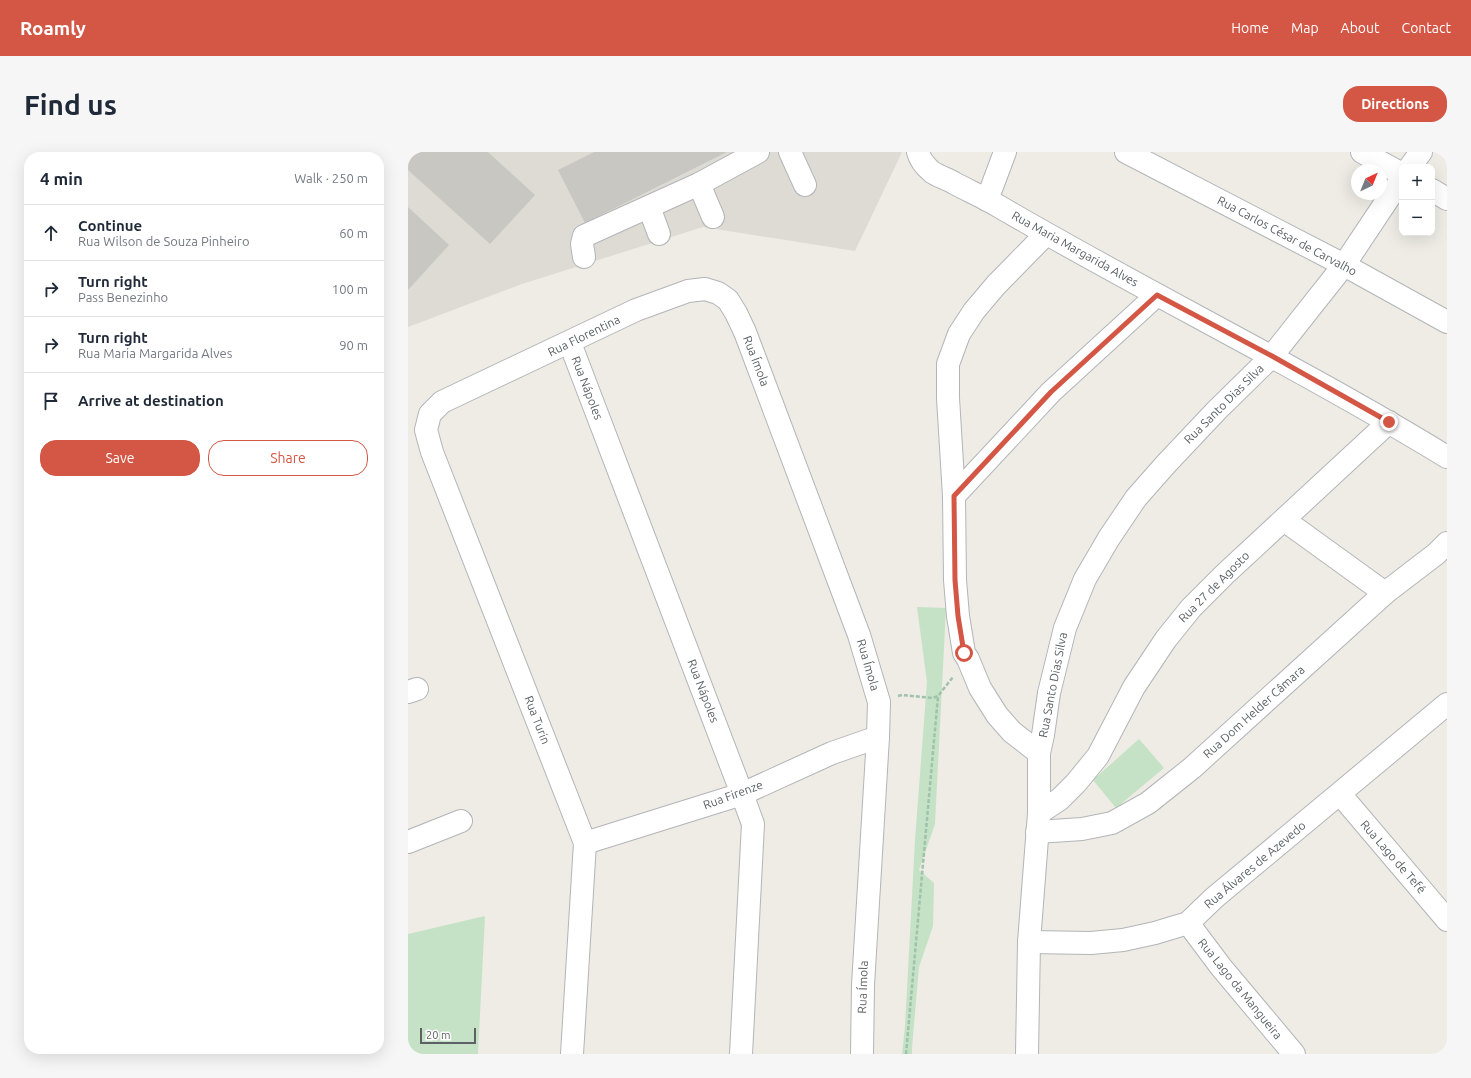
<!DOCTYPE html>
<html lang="en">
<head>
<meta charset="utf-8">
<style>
  body { margin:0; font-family:Ubuntu,sans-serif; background:#f6f6f7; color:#1f2937 }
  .controls { position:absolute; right:12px; top:12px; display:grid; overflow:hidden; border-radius:8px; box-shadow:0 4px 16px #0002 }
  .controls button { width:36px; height:36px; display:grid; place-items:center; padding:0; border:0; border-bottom:1px solid #e0e1e3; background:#fff; color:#1f2937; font:20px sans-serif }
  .compass { position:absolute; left:943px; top:12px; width:36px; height:36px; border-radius:50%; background:#fff; box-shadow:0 4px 16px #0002; rotate:43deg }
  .scale { position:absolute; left:12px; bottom:10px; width:56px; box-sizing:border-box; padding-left:4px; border:2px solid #5d6064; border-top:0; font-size:11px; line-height:14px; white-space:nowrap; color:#5d6064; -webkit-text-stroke:3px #fff; paint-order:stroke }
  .stop { position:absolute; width:12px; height:12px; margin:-9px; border:3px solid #d45645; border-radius:50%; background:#fff }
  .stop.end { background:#d45645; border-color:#fff; box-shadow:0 1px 4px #0008 }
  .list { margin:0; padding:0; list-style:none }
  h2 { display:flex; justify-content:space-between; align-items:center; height:52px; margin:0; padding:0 16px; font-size:17px }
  h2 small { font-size:13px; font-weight:400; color:#747a83 }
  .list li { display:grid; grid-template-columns:26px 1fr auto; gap:12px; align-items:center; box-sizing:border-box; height:56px; padding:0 16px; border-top:1px solid #e0e1e3 }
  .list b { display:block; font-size:15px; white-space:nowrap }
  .list p { margin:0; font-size:13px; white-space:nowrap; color:#747a83 }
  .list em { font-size:13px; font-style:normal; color:#747a83 }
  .actions { display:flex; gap:8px; padding:12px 16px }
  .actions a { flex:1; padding:9px 0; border:1px solid #d45645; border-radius:16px; text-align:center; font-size:14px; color:#d45645 }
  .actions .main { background:#d45645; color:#fff }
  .icon { flex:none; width:22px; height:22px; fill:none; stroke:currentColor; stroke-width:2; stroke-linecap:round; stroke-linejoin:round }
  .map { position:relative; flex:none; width:1039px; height:902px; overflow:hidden; border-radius:16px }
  header { display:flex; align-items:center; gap:24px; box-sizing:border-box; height:56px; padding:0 20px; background:#d45645; color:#fff }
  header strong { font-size:19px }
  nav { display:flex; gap:22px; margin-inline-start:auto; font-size:14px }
  .intro { display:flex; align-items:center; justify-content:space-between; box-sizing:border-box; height:96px; padding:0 24px }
  h1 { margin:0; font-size:28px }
  .button { padding:10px 18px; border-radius:16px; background:#d45645; color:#fff; font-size:14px; font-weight:700 }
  main { display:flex; gap:24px; padding:0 24px }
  aside { flex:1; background:#fff; border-radius:16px; box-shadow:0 4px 16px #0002 }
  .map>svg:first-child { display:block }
  .education { fill:#dddbd4 }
  .green { fill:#c5e2c6 }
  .building { fill:#c9c7c2 }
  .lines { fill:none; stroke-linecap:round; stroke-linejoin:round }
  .minor-casing { stroke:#b2b5b9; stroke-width:24 }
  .path { stroke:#9fc2ab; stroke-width:2.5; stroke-dasharray:4 2; stroke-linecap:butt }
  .minor { stroke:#fff; stroke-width:22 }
  .route { stroke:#d45645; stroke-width:5 }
  .labels { text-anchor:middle; stroke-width:3; stroke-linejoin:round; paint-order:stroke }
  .street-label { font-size:12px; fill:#5d6064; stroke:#fff }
</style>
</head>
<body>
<header>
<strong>Roamly</strong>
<nav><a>Home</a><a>Map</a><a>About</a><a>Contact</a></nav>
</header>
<div class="intro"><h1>Find us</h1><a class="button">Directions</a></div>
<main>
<aside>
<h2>4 min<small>Walk · 250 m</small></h2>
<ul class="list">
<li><svg class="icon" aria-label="ahead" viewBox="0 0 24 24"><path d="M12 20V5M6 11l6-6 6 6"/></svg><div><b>Continue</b><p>Rua Wilson de Souza Pinheiro</p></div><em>60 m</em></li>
<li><svg class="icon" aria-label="right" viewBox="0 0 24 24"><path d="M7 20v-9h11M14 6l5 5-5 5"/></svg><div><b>Turn right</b><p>Pass Benezinho</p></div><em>100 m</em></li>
<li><svg class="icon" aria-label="right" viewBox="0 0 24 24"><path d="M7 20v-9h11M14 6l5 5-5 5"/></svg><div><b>Turn right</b><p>Rua Maria Margarida Alves</p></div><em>90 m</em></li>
<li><svg class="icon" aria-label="arrive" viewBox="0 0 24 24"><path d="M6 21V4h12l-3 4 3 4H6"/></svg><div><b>Arrive at destination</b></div></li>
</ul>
<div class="actions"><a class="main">Save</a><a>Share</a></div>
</aside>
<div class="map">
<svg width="1039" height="902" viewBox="0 0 1039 902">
  <rect width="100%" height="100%" fill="#eeece5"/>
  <polygon class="education" points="0,0 494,0 447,99 295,75 114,132 0,175"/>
  <g class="green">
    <polygon points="509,455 538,456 527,672 511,718 526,731 525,774 511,815 504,896 504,902 494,902 497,875 507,688 519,530"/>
    <polygon points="731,587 756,616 708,656 685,628"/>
    <polygon points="77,764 70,902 0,902 0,782"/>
  </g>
  <g class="building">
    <polygon points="0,0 80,0 127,43 82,92 0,18"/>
    <polygon points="186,0 319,0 177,71 150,18"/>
    <polygon points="0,55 41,93 0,138"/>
  </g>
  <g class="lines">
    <g class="minor-casing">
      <g id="minor">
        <polyline points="382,0 397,33"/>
        <path d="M 510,0 C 512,8 517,14 524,20 C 530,24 539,27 546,31 C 561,39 577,46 592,55 C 739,141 893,216 1039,305"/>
        <polyline points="718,0 936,113 1039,170"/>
        <polyline points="954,0 994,22"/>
        <polyline points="1002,15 1013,0"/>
        <polyline points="291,32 305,65"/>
        <polyline points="1024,38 1039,47"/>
        <polyline points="579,48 597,0"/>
        <polyline points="241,55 251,82"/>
        <polyline points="176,105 174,92 176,84 291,32 350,0"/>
        <polyline points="162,191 334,642 345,672 333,902"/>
        <polyline points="546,344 643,240 749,143"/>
        <polyline points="876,368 977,441"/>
        <polyline points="0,540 9,537"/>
        <polyline points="631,601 604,580 589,563 572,536 560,507 556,501 550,464 547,428 546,344 540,246 540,212 551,182 566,159 588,133 638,82"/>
        <polyline points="932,642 1039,768"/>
        <polyline points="631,661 652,647 668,631 690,604 726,535 758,487 783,456 817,422 981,270"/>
        <polyline points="629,680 674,677 704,671 740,651 784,616 977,441 1028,402 1039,391"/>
        <polyline points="0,690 53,669"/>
        <polyline points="177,691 334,642 424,601 470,585"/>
        <polyline points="780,771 813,815 886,902"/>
        <polyline points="621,790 683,791 715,788 747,781 780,771 806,746 1039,552"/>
        <polyline points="164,902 177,691 24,300 18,278 22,262 34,250 228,158 280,139 297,137 310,141 320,148 328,161 337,180 451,483 471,550 470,585 455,833 454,902"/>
        <polyline points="619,902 621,790 631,661 631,601 635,583 641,541 657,476 677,427 701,386 728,346 758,312 809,258 864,204 936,113 994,26"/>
      </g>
    </g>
    <g class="path">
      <polyline points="490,544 494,543 525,546 530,544 545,525"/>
      <polyline points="498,902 530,544"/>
    </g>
    <use href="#minor" class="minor"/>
  </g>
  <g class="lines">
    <polyline class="route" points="556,501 550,464 547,428 546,344 643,240 749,143 864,204 981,270"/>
  </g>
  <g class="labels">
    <g class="street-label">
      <text transform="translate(879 84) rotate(28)" y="4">Rua Carlos César de Carvalho</text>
      <text transform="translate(667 97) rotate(29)" y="4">Rua Maria Margarida Alves</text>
      <text transform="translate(176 184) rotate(-26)" y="4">Rua Florentina</text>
      <text transform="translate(348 209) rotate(69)" y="4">Rua Ímola</text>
      <text transform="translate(179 236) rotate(69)" y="4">Rua Nápoles</text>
      <text transform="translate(816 252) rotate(-45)" y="4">Rua Santo Dias Silva</text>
      <text transform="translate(806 435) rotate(-45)" y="4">Rua 27 de Agosto</text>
      <text transform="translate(460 513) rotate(74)" y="4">Rua Ímola</text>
      <text transform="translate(645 533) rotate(-79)" y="4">Rua Santo Dias Silva</text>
      <text transform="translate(295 539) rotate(69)" y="4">Rua Nápoles</text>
      <text transform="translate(846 560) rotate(-42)" y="4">Rua Dom Helder Câmara</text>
      <text transform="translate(129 568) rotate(69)" y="4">Rua Turin</text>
      <text transform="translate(325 643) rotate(-20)" y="4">Rua Firenze</text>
      <text transform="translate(985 705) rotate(49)" y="4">Rua Lago de Tefé</text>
      <text transform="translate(847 713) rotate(-40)" y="4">Rua Álvares de Azevedo</text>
      <text transform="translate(455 835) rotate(-88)" y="4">Rua Ímola</text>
      <text transform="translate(832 837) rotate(51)" y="4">Rua Lago da Mangueira</text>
    </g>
  </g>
</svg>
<div class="controls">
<button>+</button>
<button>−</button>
</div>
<svg class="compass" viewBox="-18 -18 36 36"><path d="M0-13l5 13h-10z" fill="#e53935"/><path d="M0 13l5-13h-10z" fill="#747a83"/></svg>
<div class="scale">20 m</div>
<div class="stop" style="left:556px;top:501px"></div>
<div class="stop end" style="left:981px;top:270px"></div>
</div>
</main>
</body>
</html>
